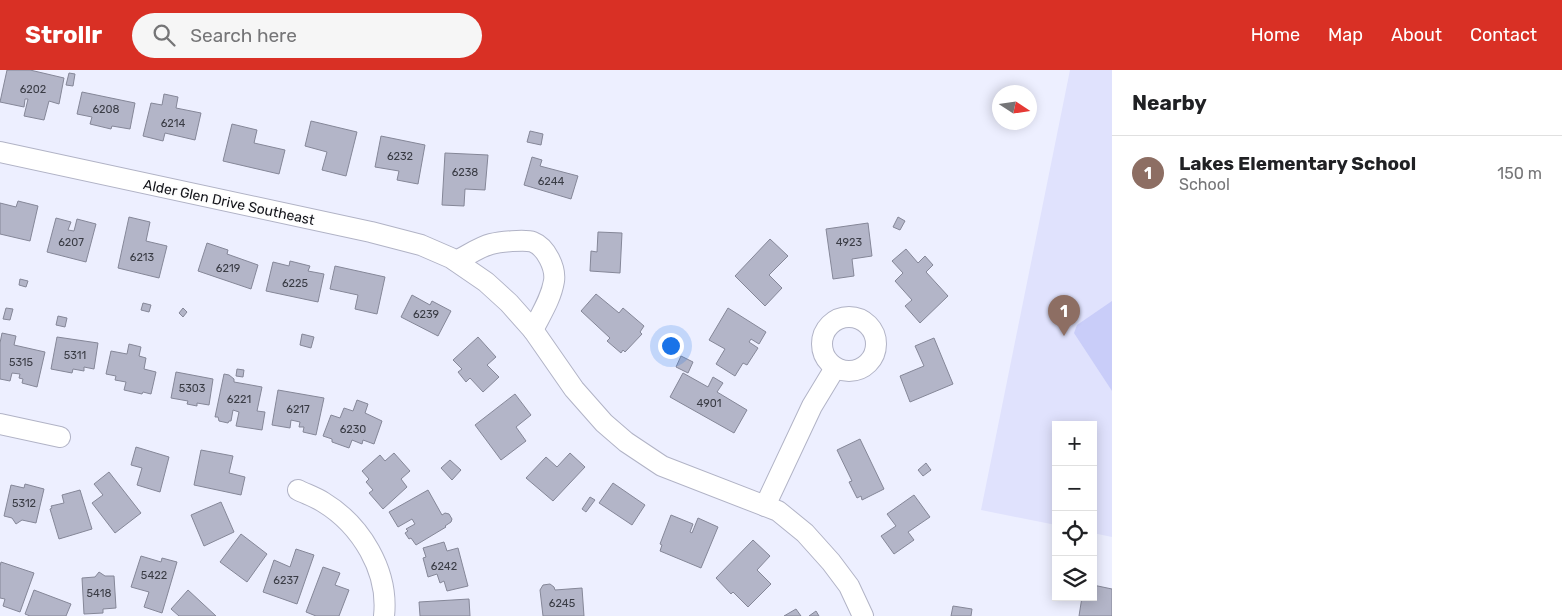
<!DOCTYPE html>
<html lang="en">
<head>
<meta charset="utf-8">
<style>
  body { margin:0; font-family:Rubik,sans-serif; background:#f6f6f6; color:#202124 }
  .controls { position:absolute; right:15px; bottom:15px; display:grid; overflow:hidden; border-radius:0px; box-shadow:0 2px 12px #0003 }
  .controls button { width:45px; height:45px; display:grid; place-items:center; padding:0; border:0; border-bottom:1px solid #e0e0e0; background:#fff; color:#202124; font:25px sans-serif }
  .compass { position:absolute; left:992px; top:15px; width:45px; height:45px; border-radius:50%; background:#fff; box-shadow:0 2px 12px #0003; rotate:102deg }
  .you { position:absolute; left:670px; top:275px; width:18px; height:18px; margin:-12px; border:4px solid #fff; border-radius:50%; background:#1a73e8; box-shadow:0 0 0 8px #1a73e833 }
  .badge { display:grid; place-items:center; width:32px; height:32px; border-radius:50%; background:#d93025; color:#fff; font-size:16px; font-weight:700 }
  .pin { position:absolute; translate:-50% -41px; filter:drop-shadow(0 1px 2px #0008) }
  .pin::after { content:''; position:absolute; top:26px; width:18px; height:15px; background:inherit; clip-path:polygon(0 0,100% 0,50% 100%) }
  .list { margin:0; padding:0; list-style:none }
  h2 { display:flex; justify-content:space-between; align-items:center; height:65px; margin:0; padding:0 20px; font-size:21px }
  h2 small { font-size:16px; font-weight:400; color:#757577 }
  .list li { display:grid; grid-template-columns:32px 1fr auto; gap:15px; align-items:center; box-sizing:border-box; height:75px; padding:0 20px; border-top:1px solid #e0e0e0 }
  .list b { display:block; font-size:19px; white-space:nowrap }
  .list p { margin:0; font-size:16px; white-space:nowrap; color:#757577 }
  .list em { font-size:16px; font-style:normal; color:#757577 }
  .icon { flex:none; width:28px; height:28px; fill:none; stroke:currentColor; stroke-width:2; stroke-linecap:round; stroke-linejoin:round }
  .map { position:relative; flex:none; width:1112px; height:546px; overflow:hidden }
  header { display:flex; align-items:center; gap:30px; box-sizing:border-box; height:70px; padding:0 25px; background:#d93025; color:#fff }
  header strong { font-size:24px }
  nav { display:flex; gap:28px; margin-inline-start:auto; font-size:18px }
  .search { width:350px; height:45px; background:#f6f6f6; display:flex; align-items:center; gap:12px; box-sizing:border-box; padding:0 18px; border-radius:28px; color:#757577; font-size:19px }
  main { display:flex }
  aside { flex:1; background:#fff }
  .map>svg:first-child { display:block }
  .built { fill:#e0e2fd }
  .green { fill:#c9cdf9 }
  .building { fill:#b3b5c8; stroke:#858798 }
  .lines { fill:none; stroke-linecap:round; stroke-linejoin:round }
  .street-casing { stroke:#b1b3c6; stroke-width:22 }
  .street { stroke:#fff; stroke-width:20 }
  .labels { text-anchor:middle; stroke-width:4; stroke-linejoin:round; paint-order:stroke }
  .number-label { font-size:11px; fill:#3a3c45 }
  .street-label { font-size:14px; fill:#121319; stroke:#fdfdfd }
</style>
</head>
<body>
<header>
<strong>Strollr</strong>
<div class="search"><svg class="icon" aria-label="search" viewBox="0 0 24 24"><circle cx="10" cy="10" r="6"/><path d="M15 15l6 6"/></svg>Search here</div>
<nav><a>Home</a><a>Map</a><a>About</a><a>Contact</a></nav>
</header>
<main>
<div class="map">
<svg width="1112" height="546" viewBox="0 0 1112 546">
  <rect width="100%" height="100%" fill="#edefff"/>
  <polygon class="built" points="1070,0 1112,0 1112,467 1093,463 1093,355 1056,355 1056,455 981,440"/>
  <polygon class="green" points="1112,231 1112,321 1074,263 1077,255"/>
  <g class="building">
    <polygon points="7,0 30,0 64,8 59,34 49,31 44,50 24,46 28,29 25,29 24,37 0,32"/>
    <polygon points="69,3 75,4 73,16 66,15"/>
    <polygon points="82,22 135,33 130,59 112,56 111,59 90,54 92,47 77,44"/>
    <polygon points="164,24 178,27 176,38 201,43 195,70 165,63 163,71 143,66 151,33 162,35"/>
    <polygon points="311,51 357,62 346,106 322,100 327,82 305,76"/>
    <polygon points="232,54 257,60 254,73 285,80 279,104 223,91"/>
    <polygon points="530,61 543,64 541,75 527,72"/>
    <polygon points="381,66 425,75 418,114 397,110 399,101 375,97"/>
    <polygon points="445,83 488,85 485,120 465,119 464,136 442,135"/>
    <polygon points="532,87 542,90 540,96 578,106 571,129 524,115"/>
    <polygon points="18,131 38,136 30,171 0,164 0,133 16,137"/>
    <polygon points="129,147 150,152 146,171 167,176 159,208 118,198"/>
    <polygon points="898,147 905,151 900,160 893,157"/>
    <polygon points="56,148 71,152 68,160 74,161 77,149 96,154 86,192 47,182"/>
    <polygon points="868,153 872,186 852,189 854,206 833,209 826,159"/>
    <polygon points="598,162 622,163 620,203 590,201 591,181 597,182"/>
    <polygon points="770,169 788,186 769,205 782,218 765,236 735,206"/>
    <polygon points="207,173 228,180 227,184 258,195 251,219 198,201"/>
    <polygon points="906,179 918,193 925,186 933,195 926,202 948,226 920,253 905,236 912,230 895,211 903,203 892,191"/>
    <polygon points="290,191 310,196 308,201 324,204 318,232 266,221 273,192 289,196"/>
    <polygon points="335,196 385,207 377,244 355,239 358,225 330,219"/>
    <polygon points="20,209 28,211 26,217 19,215"/>
    <polygon points="596,224 619,243 623,238 644,256 640,262 642,264 625,282 623,280 621,283 607,271 610,268 581,241"/>
    <polygon points="412,225 430,235 432,231 451,241 438,266 401,247"/>
    <polygon points="143,233 151,235 149,242 141,240"/>
    <polygon points="6,238 13,239 10,250 3,249"/>
    <polygon points="183,238 187,242 183,247 179,243"/>
    <polygon points="728,238 766,262 759,274 751,269 749,272 758,278 747,295 743,293 735,306 716,294 725,279 709,270"/>
    <polygon points="58,246 67,248 65,257 56,255"/>
    <polygon points="2,263 16,266 14,275 45,282 37,317 22,313 23,309 19,308 20,304 12,303 10,311 0,309 0,273"/>
    <polygon points="302,264 314,267 311,278 300,275"/>
    <polygon points="57,267 98,273 94,299 84,297 84,301 73,299 72,303 51,299"/>
    <polygon points="478,267 496,287 487,295 499,307 483,322 470,308 466,312 458,302 462,299 453,290"/>
    <polygon points="934,268 953,314 910,332 900,306 924,296 915,276"/>
    <polygon points="129,274 141,277 139,286 146,288 144,299 156,302 151,324 143,322 142,324 124,320 126,312 115,310 116,306 106,304 111,281 127,284"/>
    <polygon points="681,286 693,292 688,303 676,297"/>
    <polygon points="237,299 244,300 243,307 236,306"/>
    <polygon points="176,302 213,309 209,335 197,333 197,336 187,334 188,331 171,328"/>
    <polygon points="683,303 708,317 713,307 723,313 717,322 747,340 734,363 670,327"/>
    <polygon points="224,304 229,305 234,309 234,312 262,317 257,341 265,342 262,360 236,356 239,342 233,340 231,351 229,351 228,353 219,351 218,347 215,347"/>
    <polygon points="278,320 324,328 316,365 303,362 304,357 299,357 300,352 291,350 290,358 272,355"/>
    <polygon points="515,324 531,345 516,357 526,371 501,390 475,355"/>
    <polygon points="357,330 368,334 365,343 382,351 374,374 363,370 362,374 352,370 349,378 332,372 332,369 323,366 331,345 340,348 344,338 353,341"/>
    <polygon points="860,369 884,419 862,430 861,426 857,428 849,412 852,411 837,380"/>
    <polygon points="136,377 169,387 160,422 137,415 142,398 131,395"/>
    <polygon points="201,380 233,386 229,403 245,407 241,425 194,415"/>
    <polygon points="394,383 410,401 401,409 407,417 383,439 369,423 373,420 366,412 369,409 362,401 380,385 385,391"/>
    <polygon points="570,383 585,397 553,431 526,408 546,387 557,397"/>
    <polygon points="450,390 461,400 452,410 441,398"/>
    <polygon points="926,393 931,400 923,406 918,400"/>
    <polygon points="109,402 141,443 115,463 92,433 103,425 94,414"/>
    <polygon points="613,413 645,435 632,455 599,433"/>
    <polygon points="25,414 44,419 36,453 22,450 16,454 12,448 4,446 11,415 24,418"/>
    <polygon points="80,420 92,459 59,469 50,439 52,438 51,436 64,433 62,425"/>
    <polygon points="428,420 442,445 445,443 449,444 452,449 451,452 445,456 446,457 416,475 411,468 409,469 405,463 408,461 406,459 415,454 412,449 398,457 389,442"/>
    <polygon points="914,425 930,447 908,462 914,470 894,484 881,466 896,456 887,444"/>
    <polygon points="590,427 595,430 586,442 582,439"/>
    <polygon points="221,432 234,462 204,476 191,445"/>
    <polygon points="671,445 693,454 690,462 692,463 698,448 718,457 701,498 660,481 662,475 660,474"/>
    <polygon points="241,464 267,484 247,512 220,492"/>
    <polygon points="753,470 770,486 757,500 771,514 748,537 733,522 731,524 716,508"/>
    <polygon points="444,472 447,481 458,478 468,516 447,521 444,511 440,513 437,504 428,507 423,488 426,487 423,478"/>
    <polygon points="296,479 314,485 297,534 263,522 274,490 290,497"/>
    <polygon points="141,486 161,492 162,488 177,492 162,543 144,537 149,522 131,517"/>
    <polygon points="1,492 34,503 20,542 3,536 5,529 0,528 0,496"/>
    <polygon points="323,497 340,503 335,515 349,520 339,546 316,546 306,542"/>
    <polygon points="99,502 105,506 114,506 116,538 103,539 103,543 84,544 82,508 95,507"/>
    <polygon points="550,514 554,517 555,520 582,518 584,546 543,546 540,520 543,515"/>
    <polygon points="1093,515 1112,519 1112,546 1079,546 1082,527 1093,527"/>
    <polygon points="34,520 71,534 66,546 30,546 25,544"/>
    <polygon points="188,520 216,546 179,546 171,539"/>
    <polygon points="469,529 470,546 420,546 419,532"/>
    <polygon points="953,536 972,539 971,546 951,546"/>
    <polygon points="796,539 801,546 784,546"/>
    <polygon points="816,541 819,546 809,546"/>
  </g>
  <g class="lines">
    <g class="street-casing">
      <g id="street">
        <polyline points="0,82 371,162 421,175 451,188 486,212 509,233 533,260 574,319 604,353 626,372 662,396 778,441 805,463 831,492 849,516 863,546"/>
        <path d="M 456,191 C 467,186 479,177 491,174 C 499,172 525,169 533,172 C 546,177 556,198 554,211 C 551,229 541,244 533,260"/>
        <circle cx="849" cy="274" r="27"/>
        <polyline points="0,354 60,367"/>
        <path d="M 298,420 C 306,424 315,427 323,432 C 361,455 389,501 384,546"/>
        <polyline points="765,436 812,336 835,298"/>
      </g>
    </g>
    <use href="#street" class="street"/>
  </g>
  <g class="labels">
    <g class="number-label">
      <text x="33" y="23">6202</text>
      <text x="106" y="43">6208</text>
      <text x="173" y="57">6214</text>
      <text x="400" y="90">6232</text>
      <text x="465" y="106">6238</text>
      <text x="551" y="115">6244</text>
      <text x="71" y="176">6207</text>
      <text x="849" y="176">4923</text>
      <text x="142" y="191">6213</text>
      <text x="228" y="202">6219</text>
      <text x="295" y="217">6225</text>
      <text x="426" y="248">6239</text>
      <text x="75" y="289">5311</text>
      <text x="21" y="296">5315</text>
      <text x="192" y="322">5303</text>
      <text x="239" y="333">6221</text>
      <text x="709" y="337">4901</text>
      <text x="298" y="343">6217</text>
      <text x="353" y="363">6230</text>
      <text x="24" y="437">5312</text>
      <text x="444" y="500">6242</text>
      <text x="154" y="509">5422</text>
      <text x="286" y="514">6237</text>
      <text x="99" y="527">5418</text>
      <text x="562" y="537">6245</text>
    </g>
    <g class="street-label">
      <text transform="translate(229 132) rotate(12)" y="5">Alder Glen Drive Southeast</text>
    </g>
  </g>
</svg>
<div class="controls">
<button>+</button>
<button>−</button>
<button><svg class="icon" aria-label="locate" viewBox="0 0 24 24"><circle cx="12" cy="12" r="6"/><path d="M12 2v4M12 18v4M2 12h4M18 12h4"/></svg></button>
<button><svg class="icon" aria-label="layers" viewBox="0 0 24 24"><path d="M12 4l9 5-9 5-9-5zM3 14l9 5 9-5"/></svg></button>
</div>
<svg class="compass" viewBox="-18 -18 36 36"><path d="M0-13l5 13h-10z" fill="#e53935"/><path d="M0 13l5-13h-10z" fill="#757577"/></svg>
<div class="you"></div>
<div class="pin badge" style="left:1064px;top:266px;background:#8d6e63">1</div>
</div>
<aside>
<h2>Nearby<small></small></h2>
<ul class="list">
<li><span class="badge" style="background:#8d6e63">1</span><div><b>Lakes Elementary School</b><p>School</p></div><em>150 m</em></li>
</ul>
</aside>
</main>
</body>
</html>
